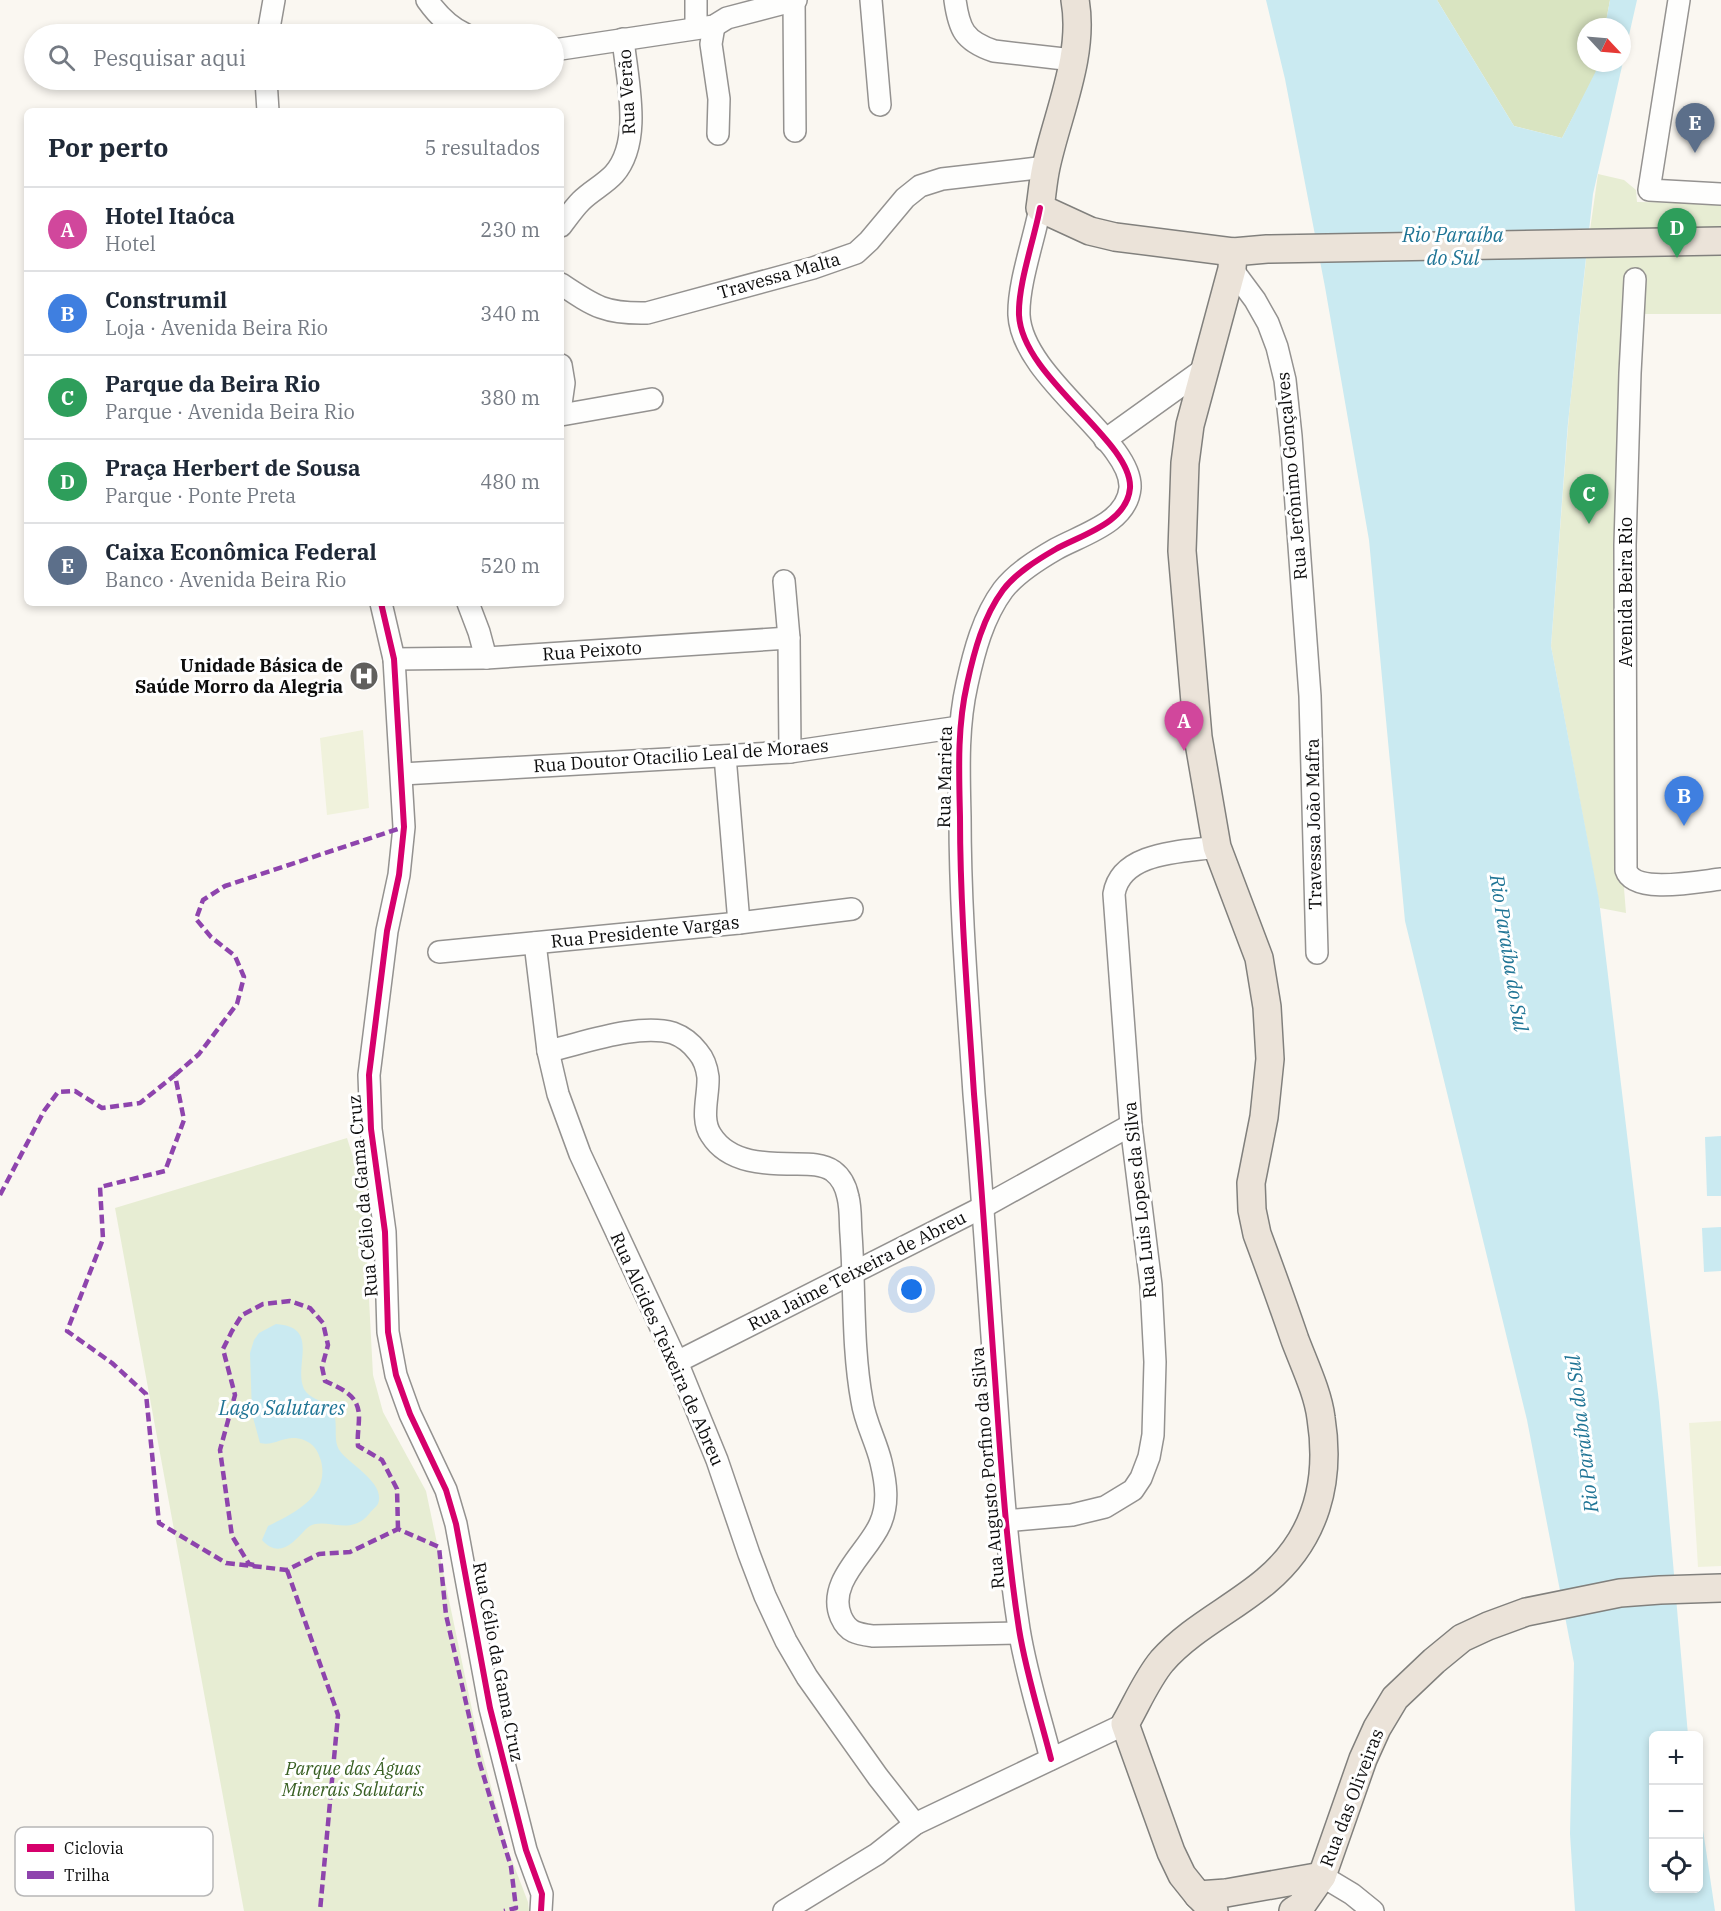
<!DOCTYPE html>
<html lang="pt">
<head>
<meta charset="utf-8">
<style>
  body { margin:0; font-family:"IBM Plex Serif",serif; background:#f6f6f7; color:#1f2937 }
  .controls { position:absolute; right:18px; bottom:18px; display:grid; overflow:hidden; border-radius:9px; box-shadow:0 3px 9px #0003 }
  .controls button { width:54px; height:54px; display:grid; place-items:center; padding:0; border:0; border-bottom:2px solid #e0e1e3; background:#fff; color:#1f2937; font:30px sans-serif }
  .compass { position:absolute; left:1577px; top:18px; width:54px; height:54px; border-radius:50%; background:#fff; box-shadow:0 3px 9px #0003; rotate:116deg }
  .you { position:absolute; left:912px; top:1290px; width:21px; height:21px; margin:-15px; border:4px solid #fff; border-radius:50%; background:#1a73e8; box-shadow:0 0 0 9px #1a73e833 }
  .badge { display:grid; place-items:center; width:39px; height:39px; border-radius:50%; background:#1a73e8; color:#fff; font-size:20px; font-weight:700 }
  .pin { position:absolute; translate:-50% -50px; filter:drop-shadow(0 2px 3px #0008) }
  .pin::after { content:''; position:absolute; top:32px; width:21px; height:18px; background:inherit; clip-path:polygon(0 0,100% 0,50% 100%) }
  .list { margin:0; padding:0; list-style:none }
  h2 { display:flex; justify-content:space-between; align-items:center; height:78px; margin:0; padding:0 24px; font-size:26px }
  h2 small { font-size:20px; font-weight:400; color:#747a83 }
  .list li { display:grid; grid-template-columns:39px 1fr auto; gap:18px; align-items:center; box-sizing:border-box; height:84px; padding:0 24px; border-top:2px solid #e0e1e3 }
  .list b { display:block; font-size:22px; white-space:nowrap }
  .list p { margin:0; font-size:20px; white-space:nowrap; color:#747a83 }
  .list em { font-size:20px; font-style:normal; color:#747a83 }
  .icon { flex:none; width:33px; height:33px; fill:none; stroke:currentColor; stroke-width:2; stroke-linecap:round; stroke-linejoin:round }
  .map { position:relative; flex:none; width:1721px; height:1911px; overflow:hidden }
  .search { position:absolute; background:#fff; box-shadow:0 3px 9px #0003; left:24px; top:24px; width:540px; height:66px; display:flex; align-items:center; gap:15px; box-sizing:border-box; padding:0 21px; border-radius:33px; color:#747a83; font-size:22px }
  .panel { position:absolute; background:#fff; box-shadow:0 3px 9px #0003; left:24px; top:108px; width:540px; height:498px; border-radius:9px }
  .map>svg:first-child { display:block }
  .green { fill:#e7edd3 }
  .forest { fill:#d9e4c1 }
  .pitch { fill:#f0f2dc }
  .water { fill:#caeaf1 }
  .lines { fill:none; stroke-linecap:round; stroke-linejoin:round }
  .minor-casing { stroke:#949290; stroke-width:24 }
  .major-casing { stroke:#81807d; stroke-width:30 }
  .minor { stroke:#fefefd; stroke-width:21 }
  .major { stroke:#ebe3d9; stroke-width:27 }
  .quiet { stroke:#8e44ad; stroke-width:4.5; stroke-dasharray:9 4.5; stroke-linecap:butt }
  .cycleway-casing { stroke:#fff; stroke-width:10 }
  .cycleway { stroke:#d6006c; stroke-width:6 }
  .labels { text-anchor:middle; stroke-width:6; stroke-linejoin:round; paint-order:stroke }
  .street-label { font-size:18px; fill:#0d0d0d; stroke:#fff }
  .poi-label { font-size:18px; font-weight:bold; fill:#0d0d0d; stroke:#fff; text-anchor:end }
  .park-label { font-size:18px; font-style:italic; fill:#385f22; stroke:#fff }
  .water-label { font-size:20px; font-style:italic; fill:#1f7495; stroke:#fff }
  .key { fill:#fff; stroke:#b6b6b6; stroke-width:1.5 }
  .key-label { font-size:16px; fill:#0d0d0d }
</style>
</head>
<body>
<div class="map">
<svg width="1721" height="1911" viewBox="0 0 1721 1911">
  <rect width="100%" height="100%" fill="#faf7f1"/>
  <g class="green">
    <polygon points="1598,174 1624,180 1636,190 1637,202 1721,203 1721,314 1628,314 1623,876 1626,913 1600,908 1551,646 1569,414 1587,251"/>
    <polygon points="347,1138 371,1214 367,1261 373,1375 383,1412 426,1491 478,1738 508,1850 528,1902 529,1911 244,1911 115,1208"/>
  </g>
  <polygon class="forest" points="1437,0 1610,0 1605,27 1586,27 1586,63 1600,63 1599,67 1562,138 1514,126"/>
  <g class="pitch">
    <polygon points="363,730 369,808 327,815 320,738"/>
    <polygon points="1721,1421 1721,1566 1698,1567 1689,1423"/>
  </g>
  <g class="water">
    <polygon points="1266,0 1437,0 1514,126 1562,138 1600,63 1622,63 1622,27 1605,27 1610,0 1637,0 1593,194 1568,423 1551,646 1599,900 1659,1402 1688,1735 1654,1736 1654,1888 1698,1888 1699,1803 1715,1911 1575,1911 1570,1834 1574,1663 1527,1420 1405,921 1369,540 1325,287 1285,79"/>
    <polygon points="1721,1136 1721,1196 1707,1196 1705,1137"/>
    <polygon points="1721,1227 1721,1271 1704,1272 1702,1228"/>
    <path d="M 276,1324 C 321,1327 293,1365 304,1389 C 309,1399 323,1400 330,1407 C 341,1419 331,1439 340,1451 C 350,1465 386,1483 378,1504 C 376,1507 371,1511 369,1514 C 348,1539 322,1513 306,1529 C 293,1543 279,1559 262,1540 L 268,1526 C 294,1513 330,1496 321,1461 C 318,1451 314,1444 304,1440 C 285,1433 276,1447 260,1443 L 252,1414 L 250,1353 L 254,1340 L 259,1333 Z"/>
  </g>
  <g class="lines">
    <g class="minor-casing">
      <g id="minor">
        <path d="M 427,0 C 437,14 449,27 465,34"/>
        <polyline points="794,0 795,131"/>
        <polyline points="871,0 880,105"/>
        <path d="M 955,0 C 959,29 964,41 994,51 L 1073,60"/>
        <polyline points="1679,0 1649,190 1721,194"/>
        <polyline points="714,26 711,44 719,99 718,134"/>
        <polyline points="696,28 696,0"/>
        <polyline points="268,34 274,0"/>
        <polyline points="554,50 714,26 727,18 796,0"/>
        <polyline points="266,80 268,111"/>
        <path d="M 1040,208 C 1034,240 1018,284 1019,315 C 1022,378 1133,441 1130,488 C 1127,523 1081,535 1056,549 C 1037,560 1016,573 1003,590 C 983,617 974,652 967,684 C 957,728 959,772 960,817 C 960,910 968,1002 974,1094 C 982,1189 988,1283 995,1378 C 1001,1462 1006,1546 1019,1629 C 1026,1673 1040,1716 1051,1759"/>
        <path d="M 561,226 C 567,218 574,208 581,201 C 591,191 605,184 614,174 C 643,141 627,80 623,39"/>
        <polyline points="1232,269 1255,300 1268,323 1277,347 1285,380 1291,436 1310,696 1317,953"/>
        <path d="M 1635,279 L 1630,373 L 1625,545 L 1626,870 C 1634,895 1701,881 1721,879"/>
        <path d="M 561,284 C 595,307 606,314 647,313 L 813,268 L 856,253 L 869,241 L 905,198 L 920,186 L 942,179 L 1046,167"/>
        <polyline points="561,365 564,383 561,404"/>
        <polyline points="561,415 652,399"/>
        <polyline points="1105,440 1204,369"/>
        <polyline points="784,581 789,638 790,752"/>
        <polyline points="381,603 394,659 404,827 399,875 387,931 369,1075 371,1129 385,1232 388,1332 396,1375 410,1414 446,1490 456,1524 490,1708 526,1850 542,1894 541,1911"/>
        <polyline points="468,603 479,632 486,658"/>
        <polyline points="394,659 486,658 789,638"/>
        <polyline points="725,756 739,923"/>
        <polyline points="402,774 790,752 959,727"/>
        <polyline points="535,943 548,1051 558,1094 580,1154 677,1362 717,1460 749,1554 765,1596 786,1641 807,1677 878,1777 915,1824"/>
        <polyline points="439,952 739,923 852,909"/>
        <path d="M 548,1051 C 584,1043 638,1023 673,1033 C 684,1037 692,1044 698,1052 C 704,1059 707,1069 708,1077 C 709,1095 700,1119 711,1135 C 729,1164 767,1164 797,1164 C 809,1164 823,1164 833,1171 C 841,1177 846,1187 848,1197 C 851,1209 850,1222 851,1234 C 855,1289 852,1347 862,1401 C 865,1422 876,1441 881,1462 C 886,1483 889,1504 880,1524 C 868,1552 826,1582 841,1617 C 848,1633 858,1634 873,1636 L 1019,1633"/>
        <polyline points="677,1362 983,1207 1131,1125"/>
        <path d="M 1005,1521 L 1072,1515 L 1105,1507 L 1133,1490 L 1141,1478 L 1149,1457 L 1153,1435 L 1155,1362 L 1151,1285 L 1131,1125 L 1114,894 C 1121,851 1183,852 1217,847"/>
        <polyline points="1322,1876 1352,1894 1373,1911"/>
        <polyline points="784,1911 877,1854 915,1824 1125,1724"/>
      </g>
    </g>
    <g class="major-casing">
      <g id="major">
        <path d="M 1075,0 C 1085,55 1057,115 1046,167 C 1043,181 1042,195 1040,208 L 1090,231 L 1115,237 L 1233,252 L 1267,249 L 1721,241"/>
        <polyline points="1198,1895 1226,1893 1322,1876"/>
        <path d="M 1214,1911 L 1198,1895 L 1182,1875 L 1171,1852 L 1125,1724 C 1137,1703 1147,1679 1162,1661 C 1191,1628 1233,1609 1266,1581 C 1316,1539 1331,1481 1321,1418 C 1318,1393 1304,1364 1295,1340 C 1283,1305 1270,1269 1257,1234 L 1252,1210 L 1251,1183 L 1264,1117 L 1270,1059 L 1267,1007 L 1259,958 L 1217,847 L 1198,737 L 1182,551 L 1185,463 L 1190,425 L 1232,269 L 1233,252"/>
        <polyline points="1293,1911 1301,1906 1322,1876 1363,1759 1377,1728 1395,1698 1434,1661 1462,1638 1488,1626 1526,1612 1620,1593 1660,1590 1721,1588"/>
      </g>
    </g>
    <use href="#minor" class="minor"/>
    <use href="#major" class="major"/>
    <g class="quiet">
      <polyline points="175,1075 199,1054 237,1004 244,977 235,956 211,937 196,919 203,900 225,886 404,827"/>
      <polyline points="0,1195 44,1111 58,1092 75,1091 102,1108 140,1103 175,1075 184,1120 165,1171 100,1187 103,1239 67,1331 112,1363 146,1394 159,1523 226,1563 287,1570 319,1554 350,1552 398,1529 439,1547 446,1615 480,1764 511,1867 516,1908 504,1911"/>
      <path d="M 254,1565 L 249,1564 L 232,1536 L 220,1450 L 235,1395 L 223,1349 L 232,1331 L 242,1315 L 263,1304 L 290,1301 L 310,1308 L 323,1323 L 328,1345 L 322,1367 L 325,1381 C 342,1389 359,1395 359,1417 C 359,1427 357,1436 358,1446 L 382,1460 L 397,1489 L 398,1529"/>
      <polyline points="287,1570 338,1715 320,1911"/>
    </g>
    <g class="cycleway-casing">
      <g id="cycleway">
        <path d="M 1040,208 C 1034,240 1018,284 1019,315 C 1022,378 1133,441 1130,488 C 1127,523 1081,535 1056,549 C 1037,560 1016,573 1003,590 C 983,617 974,652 967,684 C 957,728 959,772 960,817 C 960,910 968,1002 974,1094 C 982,1189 988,1283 995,1378 C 1001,1462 1006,1546 1019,1629 C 1026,1673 1040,1716 1051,1759"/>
        <polyline points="381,603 394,659 404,827 399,875 387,931 369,1075 371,1129 385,1232 388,1332 396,1375 410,1414 446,1490 456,1524 490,1708 526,1850 542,1894 541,1911"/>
      </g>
    </g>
    <use href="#cycleway" class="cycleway"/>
  </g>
  <defs>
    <g id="hospital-disc" transform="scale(1.5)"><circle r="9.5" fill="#605f5d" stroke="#fff"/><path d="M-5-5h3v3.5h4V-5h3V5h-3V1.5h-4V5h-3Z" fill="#fff"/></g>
  </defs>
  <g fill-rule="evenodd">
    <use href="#hospital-disc" x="364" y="676"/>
  </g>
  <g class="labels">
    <g class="street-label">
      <text transform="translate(627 92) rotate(-93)" y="6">Rua Verão</text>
      <text transform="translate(779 276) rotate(-16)" y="6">Travessa Malta</text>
      <text transform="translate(1292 476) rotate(-95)" y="6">Rua Jerônimo Gonçalves</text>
      <text transform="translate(1626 592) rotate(-90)" y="6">Avenida Beira Rio</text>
      <text transform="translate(592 651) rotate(-4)" y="6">Rua Peixoto</text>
      <text transform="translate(681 756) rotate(-4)" y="6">Rua Doutor Otacilio Leal de Moraes</text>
      <text transform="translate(945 777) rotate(-89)" y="6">Rua Marieta</text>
      <text transform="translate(1314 824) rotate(-91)" y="6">Travessa João Mafra</text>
      <text transform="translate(645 932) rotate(-6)" y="6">Rua Presidente Vargas</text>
      <text transform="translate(363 1196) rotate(-95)" y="6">Rua Célio da Gama Cruz</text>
      <text transform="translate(1140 1200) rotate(-96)" y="6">Rua Luis Lopes da Silva</text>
      <text transform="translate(857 1271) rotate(-27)" y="6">Rua Jaime Teixeira de Abreu</text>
      <text transform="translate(667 1349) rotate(66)" y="6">Rua Alcides Teixeira de Abreu</text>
      <text transform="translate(988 1468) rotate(-95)" y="6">Rua Augusto Porfino da Silva</text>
      <text transform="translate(498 1662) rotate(79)" y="6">Rua Célio da Gama Cruz</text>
      <text transform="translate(1352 1798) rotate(-69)" y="6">Rua das Oliveiras</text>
    </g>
    <g class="poi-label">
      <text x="343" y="672">Unidade Básica de<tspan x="343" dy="21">Saúde Morro da Alegria</tspan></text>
    </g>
    <g class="park-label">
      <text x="353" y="1775">Parque das Águas<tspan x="353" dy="21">Minerais Salutaris</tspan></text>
    </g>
    <g class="water-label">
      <text x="1453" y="242">Rio Paraíba<tspan x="1453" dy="23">do Sul</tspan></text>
      <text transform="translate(1509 953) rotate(81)" y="7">Rio Paraíba do Sul</text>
      <text x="282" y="1415">Lago Salutares</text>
      <text transform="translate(1582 1434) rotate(-97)" y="7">Rio Paraíba do Sul</text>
    </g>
  </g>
  <rect x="15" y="1827" width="198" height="69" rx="9" class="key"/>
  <rect x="27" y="1844" width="27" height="8" fill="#d6006c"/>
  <rect x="27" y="1871" width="27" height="8" fill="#8e44ad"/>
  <g class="key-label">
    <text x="64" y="1854">Ciclovia</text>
    <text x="64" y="1881">Trilha</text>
  </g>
</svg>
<div class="controls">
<button>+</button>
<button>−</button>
<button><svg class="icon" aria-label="locate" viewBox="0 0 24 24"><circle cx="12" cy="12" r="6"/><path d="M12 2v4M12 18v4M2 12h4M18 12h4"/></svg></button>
</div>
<svg class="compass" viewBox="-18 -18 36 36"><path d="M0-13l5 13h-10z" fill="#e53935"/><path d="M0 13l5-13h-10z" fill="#747a83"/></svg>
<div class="you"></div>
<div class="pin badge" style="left:1184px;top:751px;background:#d1479c">A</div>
<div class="pin badge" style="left:1684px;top:826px;background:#3f7fe0">B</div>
<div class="pin badge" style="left:1589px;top:524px;background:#2e9e5b">C</div>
<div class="pin badge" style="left:1677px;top:258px;background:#2e9e5b">D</div>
<div class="pin badge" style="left:1695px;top:153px;background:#5c6f8a">E</div>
<div class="search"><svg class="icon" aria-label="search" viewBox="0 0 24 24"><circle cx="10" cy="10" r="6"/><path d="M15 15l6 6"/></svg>Pesquisar aqui</div>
<section class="panel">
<h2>Por perto<small>5 resultados</small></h2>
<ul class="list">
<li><span class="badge" style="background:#d1479c">A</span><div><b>Hotel Itaóca</b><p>Hotel</p></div><em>230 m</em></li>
<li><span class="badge" style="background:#3f7fe0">B</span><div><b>Construmil</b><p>Loja · Avenida Beira Rio</p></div><em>340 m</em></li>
<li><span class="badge" style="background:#2e9e5b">C</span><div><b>Parque da Beira Rio</b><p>Parque · Avenida Beira Rio</p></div><em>380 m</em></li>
<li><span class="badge" style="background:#2e9e5b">D</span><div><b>Praça Herbert de Sousa</b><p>Parque · Ponte Preta</p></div><em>480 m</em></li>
<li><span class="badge" style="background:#5c6f8a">E</span><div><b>Caixa Econômica Federal</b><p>Banco · Avenida Beira Rio</p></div><em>520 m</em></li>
</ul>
</section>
</div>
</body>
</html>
